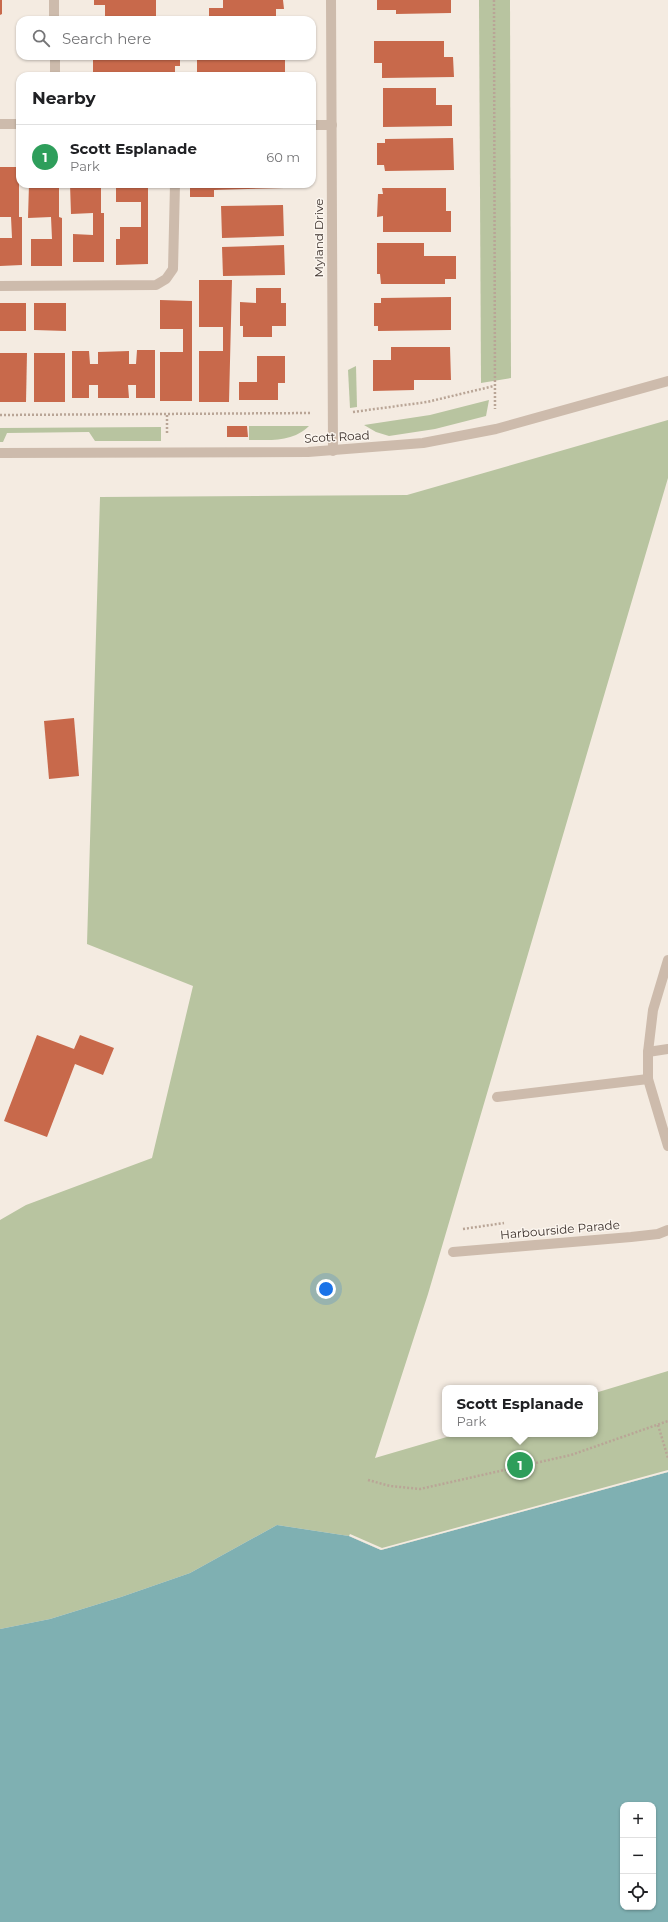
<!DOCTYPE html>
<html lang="en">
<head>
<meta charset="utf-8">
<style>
  body { margin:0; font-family:Montserrat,sans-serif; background:#f2f2f2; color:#202124 }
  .controls { position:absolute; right:12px; bottom:12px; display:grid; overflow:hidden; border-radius:8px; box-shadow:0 1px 3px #0004 }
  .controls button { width:36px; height:36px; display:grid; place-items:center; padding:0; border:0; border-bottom:1px solid #e0e0e0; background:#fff; color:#202124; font:20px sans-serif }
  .you { position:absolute; left:326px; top:1289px; width:14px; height:14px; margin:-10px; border:3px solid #fff; border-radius:50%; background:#1a73e8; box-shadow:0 0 0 6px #1a73e833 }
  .badge { display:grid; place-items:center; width:26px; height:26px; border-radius:50%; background:#1f5a5e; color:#fff; font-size:13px; font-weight:700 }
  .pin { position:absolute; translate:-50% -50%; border:2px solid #fff; box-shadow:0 1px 4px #0006 }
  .popup { position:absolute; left:442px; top:1385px; width:156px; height:52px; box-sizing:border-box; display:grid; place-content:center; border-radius:8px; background:#fff; filter:drop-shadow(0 1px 3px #0005); font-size:13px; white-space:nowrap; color:#757577 }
  .popup b { font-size:15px; color:#202124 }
  .popup::after { content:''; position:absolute; left:50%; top:100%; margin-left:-8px; border:8px solid transparent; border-top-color:#fff }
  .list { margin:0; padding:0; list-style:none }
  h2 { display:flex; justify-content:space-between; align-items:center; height:52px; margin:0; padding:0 16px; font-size:17px }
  h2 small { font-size:13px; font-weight:400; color:#757577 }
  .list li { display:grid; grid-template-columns:26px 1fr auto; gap:12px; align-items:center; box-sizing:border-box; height:64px; padding:0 16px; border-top:1px solid #e0e0e0 }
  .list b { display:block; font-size:15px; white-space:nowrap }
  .list p { margin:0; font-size:13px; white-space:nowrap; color:#757577 }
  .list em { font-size:13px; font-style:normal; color:#757577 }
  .icon { flex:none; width:22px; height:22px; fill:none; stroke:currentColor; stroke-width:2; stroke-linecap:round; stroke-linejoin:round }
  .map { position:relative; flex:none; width:668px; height:1922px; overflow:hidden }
  .search { position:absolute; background:#fff; box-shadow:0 1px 3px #0004; left:16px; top:16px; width:300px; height:44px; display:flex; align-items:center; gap:10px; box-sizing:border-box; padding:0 14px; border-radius:12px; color:#757577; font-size:15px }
  .panel { position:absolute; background:#fff; box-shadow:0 1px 3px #0004; left:16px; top:72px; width:300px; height:116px; border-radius:12px }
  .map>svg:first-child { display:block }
  .green { fill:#b8c4a0 }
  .water { fill:#7fb0b2; fill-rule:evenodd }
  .pier { fill:#f4ebe1 }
  .building { fill:#c8694b }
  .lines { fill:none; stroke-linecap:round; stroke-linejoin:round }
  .path { stroke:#b9a596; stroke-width:2.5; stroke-dasharray:2 2; stroke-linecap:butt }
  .street { stroke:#cdbbac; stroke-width:10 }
  .labels { text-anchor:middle; stroke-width:3; stroke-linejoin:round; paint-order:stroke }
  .street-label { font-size:12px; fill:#3b302b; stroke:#fbf5ee }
</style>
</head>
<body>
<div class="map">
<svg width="668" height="1922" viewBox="0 0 668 1922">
  <rect width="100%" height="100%" fill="#f4ebe1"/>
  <g class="green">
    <polygon points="479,0 510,0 511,378 481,383"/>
    <polygon points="356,366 357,407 350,408 348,370"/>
    <polygon points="489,400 486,416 435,429 389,436 376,432 364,425 430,415"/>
    <polygon points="668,420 668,478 428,1294 375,1458 457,1434 595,1434 595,1393 668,1371 668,1472 381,1550 349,1536 277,1525 190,1573 121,1597 50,1619 0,1629 0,1220 26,1205 152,1158 193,986 87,944 100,497 407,495"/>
    <path d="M 249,426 L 309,426 C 293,442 271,440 249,440 Z"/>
    <polygon points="161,427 161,441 95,441 89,432 7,433 3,442 0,442 0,428"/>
  </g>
  <path class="water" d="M 668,1472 L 668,1922 L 0,1922 L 0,1629 L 50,1619 L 121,1597 L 190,1573 L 277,1525 L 349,1536 L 381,1550 ZM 623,1805 L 653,1805 L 653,1907 L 623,1907 Z"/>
  <polygon class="pier" points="668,1470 668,1472 381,1550 349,1536 350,1534 382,1548"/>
  <g class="building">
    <polygon points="0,0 2,0 2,14 0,15"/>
    <polygon points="94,0 156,0 156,20 105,20 105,5 94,5"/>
    <polygon points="223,0 283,0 284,9 276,9 276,20 209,20 209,8 223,8"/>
    <polygon points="377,0 451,0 451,13 396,14 396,10 377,10"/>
    <polygon points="374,41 444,41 444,57 453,57 454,77 382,78 382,63 374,63"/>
    <polygon points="93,56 180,56 180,66 175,66 175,76 109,76 109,72 93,72"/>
    <polygon points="197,56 285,56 285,72 281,72 281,76 197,76"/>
    <polygon points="383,88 436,88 436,105 452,105 452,126 383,127"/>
    <polygon points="453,138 454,170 385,171 384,165 377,165 377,143 385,143 385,139"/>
    <polygon points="0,167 19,167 19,217 22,217 22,265 0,266 0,238 12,238 11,217 0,217"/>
    <polygon points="29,184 59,184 59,217 62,218 62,266 31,266 31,239 52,239 51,217 28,218"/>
    <polygon points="70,184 101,184 101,213 104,213 104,262 73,262 73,234 93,235 93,213 71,214"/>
    <polygon points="116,184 148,184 148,264 116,265 116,239 120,239 120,227 141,227 141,202 116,202"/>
    <polygon points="190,184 284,184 284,188 214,190 214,197 190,197"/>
    <polygon points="382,188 446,188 446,211 451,211 451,232 383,232 383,216 377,217 378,194 383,194"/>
    <polygon points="283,205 284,236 222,238 221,206"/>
    <polygon points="377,243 424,243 424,256 456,256 456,279 445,279 445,284 381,284 380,274 377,274"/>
    <polygon points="284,245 285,275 223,276 222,247"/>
    <polygon points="199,280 232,280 229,402 199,402 199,351 223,351 223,327 199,327"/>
    <polygon points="256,288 281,288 281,303 286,303 286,326 272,326 272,337 243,337 243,326 240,326 240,302 256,303"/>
    <polygon points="451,297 451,330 378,331 378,326 374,326 374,303 381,303 381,298"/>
    <polygon points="160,300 192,301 192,401 160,401 160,352 183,352 183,329 160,329"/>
    <rect x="0" y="303" width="26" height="28"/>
    <polygon points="34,303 66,303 66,331 34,330"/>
    <polygon points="391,347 450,347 451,380 414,380 414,390 373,391 373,360 391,360"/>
    <polygon points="137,350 155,350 155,398 136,398 136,385 128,385 129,398 98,398 98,385 89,385 89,398 72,398 72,351 89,351 90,364 98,364 98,352 129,351 129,364 136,364"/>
    <polygon points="0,353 27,353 26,402 0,402"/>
    <rect x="34" y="353" width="31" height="49"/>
    <polygon points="257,356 285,356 285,383 278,383 278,400 239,400 239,382 257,382"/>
    <polygon points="227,426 247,426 248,437 227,437"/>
    <polygon points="74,718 79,776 49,779 44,721"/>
    <polygon points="37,1035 74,1049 80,1035 114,1048 103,1075 75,1064 47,1137 4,1121"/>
  </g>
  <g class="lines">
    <g class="path">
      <polyline points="494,0 495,409"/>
      <polyline points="353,412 427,402 494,386"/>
      <polyline points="0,415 312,413"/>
      <polyline points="167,433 167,414"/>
      <polyline points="463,1229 504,1223"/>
      <polyline points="658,1425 668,1458"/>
      <polyline points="368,1480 390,1486 420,1489 571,1455 668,1421"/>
    </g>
    <g class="street">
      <polyline points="54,0 54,20"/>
      <polyline points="331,0 333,451"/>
      <polyline points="55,56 55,76"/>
      <polyline points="0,124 20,124"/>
      <polyline points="312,125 332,125"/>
      <polyline points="0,286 156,285 166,279 173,269 175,184"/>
      <polyline points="0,453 308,452 423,443 496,429 668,381"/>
      <polyline points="668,960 653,1010 648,1052 648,1079 668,1146"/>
      <polyline points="648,1052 668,1049"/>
      <polyline points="497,1097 648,1079"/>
      <polyline points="453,1252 631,1237 658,1234 668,1230"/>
    </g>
  </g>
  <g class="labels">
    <g class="street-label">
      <text transform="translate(319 238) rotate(-90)" y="4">Myland Drive</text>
      <text transform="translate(337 437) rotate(-3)" y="4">Scott Road</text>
      <text transform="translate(560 1230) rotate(-5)" y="4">Harbourside Parade</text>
    </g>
  </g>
</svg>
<div class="controls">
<button>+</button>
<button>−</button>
<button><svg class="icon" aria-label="locate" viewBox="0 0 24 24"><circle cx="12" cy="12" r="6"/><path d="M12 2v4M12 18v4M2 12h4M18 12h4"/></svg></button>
</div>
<div class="you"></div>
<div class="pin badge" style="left:520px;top:1465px;background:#2e9e5b">1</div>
<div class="popup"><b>Scott Esplanade</b>Park</div>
<div class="search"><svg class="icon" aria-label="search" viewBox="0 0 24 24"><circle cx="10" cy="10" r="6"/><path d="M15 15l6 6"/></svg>Search here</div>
<section class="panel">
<h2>Nearby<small></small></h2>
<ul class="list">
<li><span class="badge" style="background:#2e9e5b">1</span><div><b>Scott Esplanade</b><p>Park</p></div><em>60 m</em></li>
</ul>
</section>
</div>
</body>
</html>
